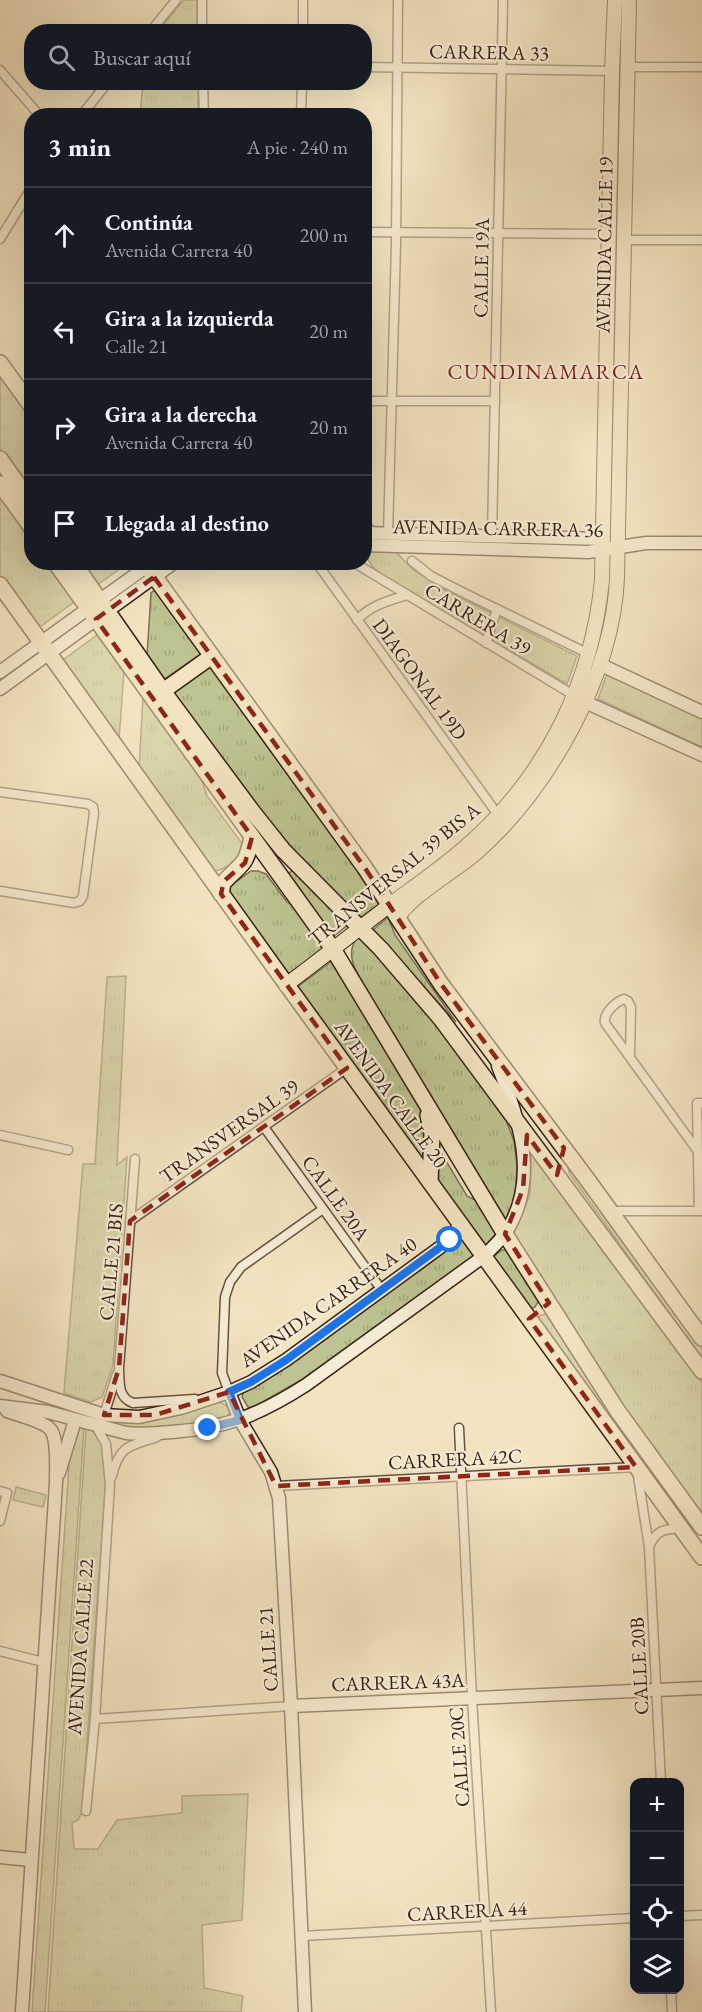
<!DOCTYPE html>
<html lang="es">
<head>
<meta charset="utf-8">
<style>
  body { margin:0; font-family:"EB Garamond",serif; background:#242831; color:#f1f3f6 }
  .controls { position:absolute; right:18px; bottom:18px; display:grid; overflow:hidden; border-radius:12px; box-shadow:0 6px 24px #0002 }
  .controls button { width:54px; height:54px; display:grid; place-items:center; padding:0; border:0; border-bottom:2px solid #363941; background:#171b24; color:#f1f3f6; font:30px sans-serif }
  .stop { position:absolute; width:18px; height:18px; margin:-14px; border:4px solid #1a73e8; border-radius:50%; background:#fff }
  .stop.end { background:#1a73e8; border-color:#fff; box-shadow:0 2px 6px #0008 }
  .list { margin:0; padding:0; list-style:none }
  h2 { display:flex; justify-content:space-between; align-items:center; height:78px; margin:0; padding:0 24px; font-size:26px }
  h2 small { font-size:20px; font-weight:400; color:#9ea1a6 }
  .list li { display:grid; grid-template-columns:39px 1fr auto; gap:18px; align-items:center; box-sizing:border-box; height:96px; padding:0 24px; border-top:2px solid #363941 }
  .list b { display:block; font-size:22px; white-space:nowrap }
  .list p { margin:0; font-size:20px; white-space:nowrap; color:#9ea1a6 }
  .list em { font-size:20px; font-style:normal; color:#9ea1a6 }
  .icon { flex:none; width:33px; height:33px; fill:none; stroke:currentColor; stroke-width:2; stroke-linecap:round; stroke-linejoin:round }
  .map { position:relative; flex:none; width:702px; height:2012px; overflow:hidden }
  .search { position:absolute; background:#171b24; box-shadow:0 6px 24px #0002; left:24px; top:24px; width:348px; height:66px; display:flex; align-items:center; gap:15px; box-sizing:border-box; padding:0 21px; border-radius:24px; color:#9ea1a6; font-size:22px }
  .panel { position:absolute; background:#171b24; box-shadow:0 6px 24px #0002; left:24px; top:108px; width:348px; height:462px; border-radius:24px }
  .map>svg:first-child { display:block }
  .grass { fill:url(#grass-tufts); stroke:#7a7253; stroke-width:1.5 }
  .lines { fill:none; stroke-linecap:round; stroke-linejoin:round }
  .street-casing { stroke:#665240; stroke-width:11 }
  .secondary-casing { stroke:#372115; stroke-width:15 }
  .primary-casing { stroke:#372115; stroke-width:16 }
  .highway-casing { stroke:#372115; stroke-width:18 }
  .street { stroke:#f7edd7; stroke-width:8 }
  .secondary { stroke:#f7edd7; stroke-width:12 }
  .primary { stroke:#f3e4c1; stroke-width:14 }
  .highway { stroke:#f3e4c1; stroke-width:15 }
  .route { stroke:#1a73e8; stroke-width:8 }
  .marked { fill:none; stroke:#8f2418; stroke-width:4.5; stroke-dasharray:12 8; stroke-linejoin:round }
  .labels { text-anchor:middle; stroke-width:4.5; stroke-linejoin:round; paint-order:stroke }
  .street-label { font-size:20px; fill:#372115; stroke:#f7edd7 }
  .neighbourhood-label { font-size:21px; letter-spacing:1.5px; fill:#7a1f14; stroke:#f7edd7 }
</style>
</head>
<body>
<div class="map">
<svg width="702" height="2012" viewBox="0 0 702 2012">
  <defs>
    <pattern id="grass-tufts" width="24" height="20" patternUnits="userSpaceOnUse" patternTransform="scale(1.5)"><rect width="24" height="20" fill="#bdc491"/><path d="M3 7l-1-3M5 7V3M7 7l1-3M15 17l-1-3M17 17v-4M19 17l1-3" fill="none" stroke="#a3a87c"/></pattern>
  </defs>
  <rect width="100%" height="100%" fill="#f3e4c1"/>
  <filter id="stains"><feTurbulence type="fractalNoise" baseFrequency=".00333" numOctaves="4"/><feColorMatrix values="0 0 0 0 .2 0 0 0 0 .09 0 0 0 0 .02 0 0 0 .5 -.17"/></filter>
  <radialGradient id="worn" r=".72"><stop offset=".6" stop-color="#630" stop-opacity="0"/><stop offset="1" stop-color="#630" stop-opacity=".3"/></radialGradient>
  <g class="grass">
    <polygon points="184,0 197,0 197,31 158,31"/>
    <polygon points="143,83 198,83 198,115 140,115"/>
    <polygon points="0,372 31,417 31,493 0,448"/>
    <polygon points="0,497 31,542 32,562 46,563 74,602 37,629 0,576"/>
    <path d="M 367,550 L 394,550 L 412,569 L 445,590 L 577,656 L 567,684 L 383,576 C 374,568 366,562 367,550 Z"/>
    <polygon points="80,563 128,563 97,585"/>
    <polygon points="156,589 202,653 163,680 147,656 151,593"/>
    <polygon points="97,635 124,672 119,740 63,660"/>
    <path d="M 211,665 L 383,901 L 361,917 C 287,853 231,771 172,693 Z"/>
    <polygon points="607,674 702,719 702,747 598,699"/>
    <path d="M 143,696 L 199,773 L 207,796 L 241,842 C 244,856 226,870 214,871 L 139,769 Z"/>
    <polygon points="293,870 348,925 333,937 288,874"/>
    <polygon points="251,871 258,871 266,874 287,902 297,909 323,949 287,975 229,895 229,887"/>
    <polygon points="388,917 395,935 456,1022 373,930"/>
    <path d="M 358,935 L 434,1022 L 505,1117 L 514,1141 L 517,1165 L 516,1187 L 512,1206 L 505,1221 L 444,1123 L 357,973 C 350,958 349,949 358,935 Z"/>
    <path d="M 332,961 L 420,1109 C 428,1128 429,1144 421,1164 L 296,988 Z"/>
    <polygon points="126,976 117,1165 127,1157 113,1365 102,1397 91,1402 64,1393 83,1164 95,1164 107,977"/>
    <polygon points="437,1146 467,1196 477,1201 496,1234 482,1249 437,1182"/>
    <polygon points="531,1153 702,1382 702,1514 649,1445 618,1400 513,1233 530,1195"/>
    <polygon points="566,1156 702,1345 702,1359 569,1173"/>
    <path d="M 461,1233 L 477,1254 L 301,1380 L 252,1408 L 248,1407 L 242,1397 L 243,1393 C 285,1370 321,1339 360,1311 C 385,1293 447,1257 461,1233 Z"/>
    <polygon points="502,1250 506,1250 538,1297 539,1300 535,1307 531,1309 492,1259 494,1256"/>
    <polygon points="546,1314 631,1443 630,1449 537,1318 541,1315"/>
    <path d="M 220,1402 L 227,1406 L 230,1412 L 225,1419 C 199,1423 171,1430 144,1429 C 128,1429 112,1423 97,1419 C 142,1426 178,1416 220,1402 Z"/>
    <polygon points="80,1426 84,1427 45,2012 32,2012 70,1451 74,1431"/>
    <polygon points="86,1428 97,1430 101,1436 106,1479 82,1812 78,1820 72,1823 74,1849 98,1849 117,1820 182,1813 182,1796 248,1794 242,1920 202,1925 204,1988 243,1996 241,2012 48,2012"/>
    <polygon points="16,1487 46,1495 43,1507 13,1500"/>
  </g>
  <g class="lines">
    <g class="street-casing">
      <g id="street">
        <polyline points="202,0 202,32"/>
        <polyline points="150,32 176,0"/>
        <polyline points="303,32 303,0"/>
        <polyline points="364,67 612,71"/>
        <polyline points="628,67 702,67"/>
        <polyline points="0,70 40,116"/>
        <polyline points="203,82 204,116"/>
        <polyline points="81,116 108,82"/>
        <polyline points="301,116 302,82"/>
        <polyline points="364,232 609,234"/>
        <polyline points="0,239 32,187"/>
        <polyline points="624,240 702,240"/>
        <polyline points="364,401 495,401"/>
        <polyline points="364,523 373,533"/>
        <polyline points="388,534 396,245 398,0"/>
        <polyline points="492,536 503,0"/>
        <polyline points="412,561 431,576 460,591 589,654"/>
        <polyline points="316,562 498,815"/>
        <polyline points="353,562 575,696"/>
        <path d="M 357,620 C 371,605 388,601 407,595"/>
        <polyline points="486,643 497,609"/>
        <polyline points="0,792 88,804 93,807 94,813 83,896 80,901 74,903 0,891"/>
        <path d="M 630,1057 L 631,1007 L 628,1001 L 624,999 C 616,1002 603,1013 605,1023 L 697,1150"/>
        <polyline points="264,1127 381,1289"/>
        <polyline points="0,1135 68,1150"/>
        <path d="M 135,1159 L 119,1368 C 120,1382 117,1397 133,1403 L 195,1399"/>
        <polyline points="611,1211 702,1211"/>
        <polyline points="699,1211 697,1103 702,1103"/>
        <polyline points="130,1221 347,1068"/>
        <polyline points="229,1392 222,1373 225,1297 230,1282 241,1267 323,1209"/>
        <polyline points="104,1415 117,1374"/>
        <polyline points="459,1428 472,1698 491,2012"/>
        <polyline points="637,1470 649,1547 661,1782"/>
        <path d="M 112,1476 C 119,1445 130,1446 157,1437"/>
        <polyline points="276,1486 636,1467"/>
        <polyline points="0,1491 7,1493 0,1521"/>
        <path d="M 649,1547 C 656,1530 664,1529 681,1528"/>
        <polyline points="0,1651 43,1662"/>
        <polyline points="95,1719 291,1706"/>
        <polyline points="86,1811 95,1719 110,1485 106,1444 96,1426"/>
        <polyline points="680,1916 702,1915"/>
        <polyline points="302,1936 634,1918"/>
        <polyline points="671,1990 672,2012"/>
      </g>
    </g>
    <g class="secondary-casing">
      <g id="secondary">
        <polyline points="364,533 603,539"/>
        <polyline points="364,545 588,552 646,543 702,543"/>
        <polyline points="599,664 702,712"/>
        <polyline points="0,672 153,562"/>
        <polyline points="0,689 175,562"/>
        <polyline points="585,702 702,755"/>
        <polyline points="0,1381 104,1415 139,1417 181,1408 229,1392 251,1382 286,1360 446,1243 456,1233 459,1222"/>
        <polyline points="229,1392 240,1420 271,1472 279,1498 291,1706 305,2012"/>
        <path d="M 0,1406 L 48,1412 L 126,1433 C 141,1435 156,1433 172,1432 C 227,1428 259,1415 306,1385 L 484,1256 C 491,1249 500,1241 506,1232 C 540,1179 519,1119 498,1066"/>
        <path d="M 7,1411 C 17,1415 44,1421 51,1430 C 58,1440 56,1470 56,1483 L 22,2012"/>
        <polyline points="59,1473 75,1420"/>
        <polyline points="291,1706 702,1688"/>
        <polyline points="0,1857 30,1860"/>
      </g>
    </g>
    <g class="primary-casing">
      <g id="primary">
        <path d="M 398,918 C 409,897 455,871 475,854 C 548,790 613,676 617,578 L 629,0"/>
        <path d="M 286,985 C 322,958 356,931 391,904 C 418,884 446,865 470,843 C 547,774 592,682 602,580 L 612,71 L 615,0"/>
      </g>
    </g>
    <g class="highway-casing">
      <g id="highway">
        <polyline points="0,363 32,407"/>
        <polyline points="0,459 32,504"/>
        <polyline points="0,484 32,528"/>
        <polyline points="55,562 333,949 505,1234 617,1410 702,1527"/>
        <polyline points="73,562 163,691 252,811 283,850 381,949 441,1019 702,1371"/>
        <polyline points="144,562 365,868 441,984 587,1179 702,1338"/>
        <polyline points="0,585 279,974 702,1557"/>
        <polyline points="163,691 212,656"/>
        <path d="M 221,894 L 223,883 C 242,862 245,869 252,837"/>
        <polyline points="428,1115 432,1134 430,1182"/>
      </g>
    </g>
    <use href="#street" class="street"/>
    <use href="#secondary" class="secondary"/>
    <use href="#primary" class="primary"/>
    <use href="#highway" class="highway"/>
  </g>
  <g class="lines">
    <polyline class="route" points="208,1428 240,1420 229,1392 251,1382 286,1360 450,1240"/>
  </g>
  <path d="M0 0H702V2012H0ZM 154,577 L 365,868 L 441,984 L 564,1148 L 557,1175 L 527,1135 L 523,1189 L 505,1234 L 549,1303 L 529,1319 L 636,1467 L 276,1486 L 229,1392 L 155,1415 L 104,1415 L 119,1368 L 130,1221 L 347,1068 L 221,894 L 224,881 L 245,863 L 252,837 L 96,619 Z" fill="#f3e4c1" fill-opacity=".55" fill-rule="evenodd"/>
  <path class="marked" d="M 154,577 L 365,868 L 441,984 L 564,1148 L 557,1175 L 527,1135 L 523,1189 L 505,1234 L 549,1303 L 529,1319 L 636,1467 L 276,1486 L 229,1392 L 155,1415 L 104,1415 L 119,1368 L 130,1221 L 347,1068 L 221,894 L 224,881 L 245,863 L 252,837 L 96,619 Z"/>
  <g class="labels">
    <g class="street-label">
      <text transform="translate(489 52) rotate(1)" y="7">CARRERA 33</text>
      <text transform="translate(604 245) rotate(-89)" y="7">AVENIDA CALLE 19</text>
      <text transform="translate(481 268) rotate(-89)" y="7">CALLE 19A</text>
      <text transform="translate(498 528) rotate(1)" y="7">AVENIDA CARRERA 36</text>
      <text transform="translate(478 619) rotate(31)" y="7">CARRERA 39</text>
      <text transform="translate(420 679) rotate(54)" y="7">DIAGONAL 19D</text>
      <text transform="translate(394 874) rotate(-39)" y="7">TRANSVERSAL 39 BIS A</text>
      <text transform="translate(391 1094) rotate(54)" y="7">AVENIDA CALLE 20</text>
      <text transform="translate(229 1131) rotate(-35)" y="7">TRANSVERSAL 39</text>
      <text transform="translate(336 1198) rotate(54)" y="7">CALLE 20A</text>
      <text transform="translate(111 1262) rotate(-85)" y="7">CALLE 21 BIS</text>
      <text transform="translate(328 1302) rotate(-35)" y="7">AVENIDA CARRERA 40</text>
      <text transform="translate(455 1459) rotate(-3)" y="7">CARRERA 42C</text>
      <text transform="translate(80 1647) rotate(-86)" y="7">AVENIDA CALLE 22</text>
      <text transform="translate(268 1649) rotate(-94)" y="7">CALLE 21</text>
      <text transform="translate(639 1666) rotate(-93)" y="7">CALLE 20B</text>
      <text transform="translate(398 1682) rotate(-2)" y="7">CARRERA 43A</text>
      <text transform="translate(459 1757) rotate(-94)" y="7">CALLE 20C</text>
      <text transform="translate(467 1911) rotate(-3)" y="7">CARRERA 44</text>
    </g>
    <g class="neighbourhood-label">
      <text x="546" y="379">CUNDINAMARCA</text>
    </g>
  </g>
  <rect width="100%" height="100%" filter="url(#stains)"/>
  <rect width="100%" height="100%" fill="url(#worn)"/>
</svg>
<div class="controls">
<button>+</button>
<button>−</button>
<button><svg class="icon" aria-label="locate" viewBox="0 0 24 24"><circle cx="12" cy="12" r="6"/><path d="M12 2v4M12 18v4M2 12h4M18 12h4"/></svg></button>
<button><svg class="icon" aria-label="layers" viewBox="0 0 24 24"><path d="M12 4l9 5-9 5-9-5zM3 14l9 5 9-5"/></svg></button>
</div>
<div class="stop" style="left:450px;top:1240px"></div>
<div class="stop end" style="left:208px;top:1428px"></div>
<div class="search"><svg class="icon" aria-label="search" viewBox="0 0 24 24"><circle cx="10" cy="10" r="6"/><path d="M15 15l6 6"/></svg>Buscar aquí</div>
<section class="panel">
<h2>3 min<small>A pie · 240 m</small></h2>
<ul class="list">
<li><svg class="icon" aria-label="ahead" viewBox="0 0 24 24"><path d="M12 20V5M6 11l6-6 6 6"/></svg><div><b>Continúa</b><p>Avenida Carrera 40</p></div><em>200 m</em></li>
<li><svg class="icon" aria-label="left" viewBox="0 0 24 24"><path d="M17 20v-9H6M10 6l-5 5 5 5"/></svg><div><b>Gira a la izquierda</b><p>Calle 21</p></div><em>20 m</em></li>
<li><svg class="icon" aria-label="right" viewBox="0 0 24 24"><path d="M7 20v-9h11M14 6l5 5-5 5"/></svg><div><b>Gira a la derecha</b><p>Avenida Carrera 40</p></div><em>20 m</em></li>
<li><svg class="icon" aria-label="arrive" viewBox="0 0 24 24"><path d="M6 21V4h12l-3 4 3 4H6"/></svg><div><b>Llegada al destino</b></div></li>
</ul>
</section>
</div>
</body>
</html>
